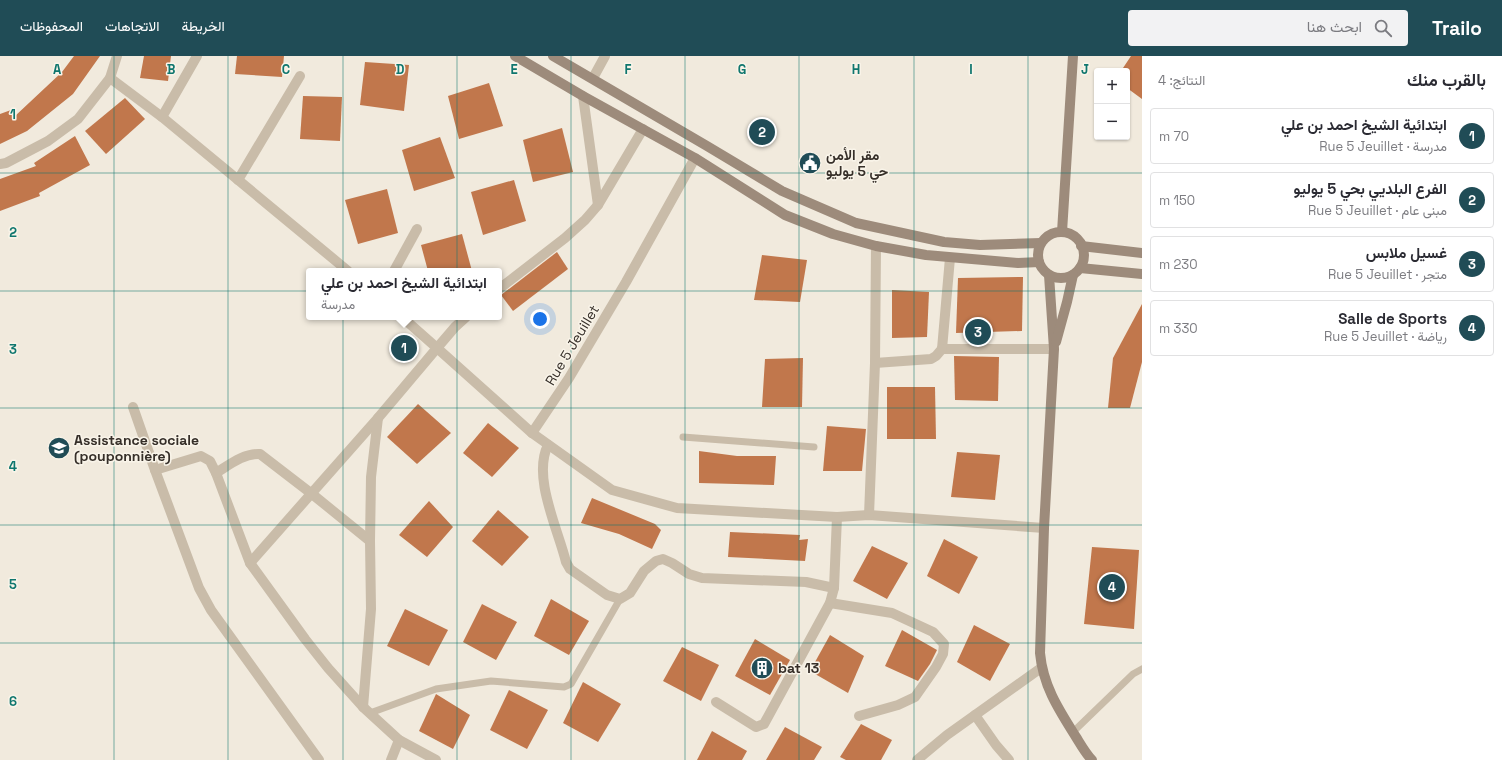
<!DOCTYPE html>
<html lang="ar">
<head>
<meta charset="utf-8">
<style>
  body { margin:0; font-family:"Space Grotesk",Vazirmatn,sans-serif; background:#f2f2f3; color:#2b2b33; direction:rtl }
  .controls { position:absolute; right:12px; top:12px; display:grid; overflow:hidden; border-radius:4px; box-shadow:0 1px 3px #0004 }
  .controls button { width:36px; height:36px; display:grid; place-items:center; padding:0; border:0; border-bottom:1px solid #e1e1e2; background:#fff; color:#2b2b33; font:20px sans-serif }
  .you { position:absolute; left:540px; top:263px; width:14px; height:14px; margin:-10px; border:3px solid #fff; border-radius:50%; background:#1a73e8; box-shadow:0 0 0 6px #1a73e833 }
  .badge { display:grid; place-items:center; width:26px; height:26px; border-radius:50%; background:#204c56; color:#fff; font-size:13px; font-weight:700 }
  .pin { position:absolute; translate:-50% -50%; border:2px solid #fff; box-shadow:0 1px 4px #0006 }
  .popup { position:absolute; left:306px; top:212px; width:196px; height:52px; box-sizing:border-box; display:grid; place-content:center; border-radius:4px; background:#fff; filter:drop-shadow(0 1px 3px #0005); font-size:13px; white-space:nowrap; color:#7c7c81 }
  .popup b { font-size:15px; color:#2b2b33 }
  .popup::after { content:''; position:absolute; left:50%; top:100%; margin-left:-8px; border:8px solid transparent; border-top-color:#fff }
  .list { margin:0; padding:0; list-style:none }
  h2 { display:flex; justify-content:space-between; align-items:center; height:52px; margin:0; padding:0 16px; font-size:17px }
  h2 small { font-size:13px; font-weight:400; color:#7c7c81 }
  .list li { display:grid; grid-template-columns:26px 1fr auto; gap:12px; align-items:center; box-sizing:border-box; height:56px; margin:0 8px 8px; padding:0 8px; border:1px solid #e1e1e2; border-radius:4px }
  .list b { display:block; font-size:15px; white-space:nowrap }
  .list p { margin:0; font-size:13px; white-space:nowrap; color:#7c7c81 }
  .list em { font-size:13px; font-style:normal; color:#7c7c81 }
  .icon { flex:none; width:22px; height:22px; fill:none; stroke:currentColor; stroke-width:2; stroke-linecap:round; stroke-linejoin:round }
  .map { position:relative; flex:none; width:1142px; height:704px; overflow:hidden; direction:ltr }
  header { display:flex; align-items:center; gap:24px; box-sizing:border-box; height:56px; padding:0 20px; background:#204c56; color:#fff }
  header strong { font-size:19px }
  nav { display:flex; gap:22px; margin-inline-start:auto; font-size:14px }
  .search { width:280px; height:36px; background:#f2f2f3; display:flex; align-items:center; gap:10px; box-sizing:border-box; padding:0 14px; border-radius:4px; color:#7c7c81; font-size:15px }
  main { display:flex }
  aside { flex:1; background:#fff }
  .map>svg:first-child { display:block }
  .building { fill:#c1774c }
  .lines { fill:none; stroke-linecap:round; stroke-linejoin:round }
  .lane { stroke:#c9bca9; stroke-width:7 }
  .street { stroke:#c9bca9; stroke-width:10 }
  .secondary { stroke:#9d8b7b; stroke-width:10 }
  .grid { fill:none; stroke:#0f766e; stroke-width:1; stroke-opacity:0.55 }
  .labels { text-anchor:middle; stroke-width:3; stroke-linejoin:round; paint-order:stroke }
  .poi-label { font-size:14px; font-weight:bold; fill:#362f29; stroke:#f9f4e9; text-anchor:start }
  .street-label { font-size:14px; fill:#362f29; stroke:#f9f4e9 }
  .grid-label { font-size:13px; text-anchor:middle; font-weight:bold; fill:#0f766e; stroke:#f9f4e9; stroke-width:3; stroke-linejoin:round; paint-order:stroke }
</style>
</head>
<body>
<header>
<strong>Trailo</strong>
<div class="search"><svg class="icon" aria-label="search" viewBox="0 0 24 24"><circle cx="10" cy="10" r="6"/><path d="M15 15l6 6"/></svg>ابحث هنا</div>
<nav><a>الخريطة</a><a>الاتجاهات</a><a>المحفوظات</a></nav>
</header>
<main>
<aside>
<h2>بالقرب منك<small>النتائج: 4</small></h2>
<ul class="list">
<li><span class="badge">1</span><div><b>ابتدائية الشيخ احمد بن علي</b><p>مدرسة · Rue 5 Jeuillet</p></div><em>70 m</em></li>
<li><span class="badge">2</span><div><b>الفرع البلديي بحي 5 يوليو</b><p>مبنى عام · Rue 5 Jeuillet</p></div><em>150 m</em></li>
<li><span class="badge">3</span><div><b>غسيل ملابس</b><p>متجر · Rue 5 Jeuillet</p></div><em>230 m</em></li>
<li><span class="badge">4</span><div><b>Salle de Sports</b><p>رياضة · Rue 5 Jeuillet</p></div><em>330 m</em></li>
</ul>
</aside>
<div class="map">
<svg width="1142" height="704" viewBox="0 0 1142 704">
  <rect width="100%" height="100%" fill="#f1eadd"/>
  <g class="building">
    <polygon points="74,0 100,0 73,38 27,75 0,88 0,58 11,54 14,61 62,16"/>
    <polygon points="144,0 171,0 168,25 140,22"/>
    <polygon points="237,0 284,0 282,21 235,18"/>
    <polygon points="1131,0 1142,0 1142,43 1127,32 1127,15 1121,15"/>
    <polygon points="365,6 409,9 404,55 360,49"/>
    <polygon points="489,27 503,70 459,83 448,40"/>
    <polygon points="303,40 342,41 340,85 300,83"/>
    <polygon points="125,42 145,63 106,98 85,75"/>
    <polygon points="562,72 573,116 533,126 523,84"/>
    <polygon points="75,80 90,109 39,137 40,140 0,155 0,123 36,110 34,107"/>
    <polygon points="440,81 455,122 414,135 402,94"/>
    <polygon points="514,124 526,165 483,179 471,136"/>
    <polygon points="387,133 398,177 358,188 345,144"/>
    <polygon points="462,178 472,215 428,215 421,189"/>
    <polygon points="557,196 568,213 513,255 501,239"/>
    <polygon points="762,199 807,204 800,246 754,244"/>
    <polygon points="1023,221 1022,275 956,277 958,222"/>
    <polygon points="892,234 929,236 927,281 892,282"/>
    <polygon points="1142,248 1142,306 1130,352 1108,352 1113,302"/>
    <polygon points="954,300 999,301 998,345 955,344"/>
    <polygon points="803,302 802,351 762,351 765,303"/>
    <polygon points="887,331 935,331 936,383 887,383"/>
    <polygon points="418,348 451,377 417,408 387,381"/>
    <polygon points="488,367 519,392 492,421 463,397"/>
    <polygon points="827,370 866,373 862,415 823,415"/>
    <polygon points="699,395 737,400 776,400 774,429 699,427"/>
    <polygon points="957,396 1000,399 995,444 951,441"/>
    <polygon points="592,442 655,468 661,474 652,493 619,478 581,467"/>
    <polygon points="429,445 453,471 427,501 399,479"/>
    <polygon points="498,454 529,481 502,510 472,485"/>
    <polygon points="730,476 800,479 799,484 808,483 805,505 728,501"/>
    <polygon points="944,483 978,501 959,538 927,520"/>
    <polygon points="872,490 908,507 887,543 853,525"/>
    <polygon points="1092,491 1139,494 1134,573 1084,568"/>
    <polygon points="551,543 589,565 569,599 534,580"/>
    <polygon points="482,548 517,566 496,604 463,586"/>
    <polygon points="405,553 448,574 429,610 387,590"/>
    <polygon points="974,569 1010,588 990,625 957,606"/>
    <polygon points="902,574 937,594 930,608 918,625 885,610"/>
    <polygon points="830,579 864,600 848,637 810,615"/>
    <polygon points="755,583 790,604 770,639 735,620"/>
    <polygon points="682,591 719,609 701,645 663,625"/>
    <polygon points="583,626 621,648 598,686 563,667"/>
    <polygon points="509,634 548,654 527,693 490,674"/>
    <polygon points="436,638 470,659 453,693 419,675"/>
    <polygon points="861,668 892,684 881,704 846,704 840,701"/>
    <polygon points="785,671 822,691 814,704 766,704"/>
    <polygon points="712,675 747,695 742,704 697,704"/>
  </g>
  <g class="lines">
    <g class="lane">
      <polyline points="683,381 814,391"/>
      <polyline points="370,657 436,633 491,625 564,631 571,628 620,543"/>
      <polyline points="1073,676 1133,618 1142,613"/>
    </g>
    <g class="street">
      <polyline points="110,22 162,61 348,215"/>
      <polyline points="593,22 605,0"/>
      <polyline points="583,40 598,149"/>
      <polyline points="162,61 197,0"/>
      <polyline points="0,108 6,107 48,85 78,63 110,22 117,0"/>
      <polyline points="238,124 300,20"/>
      <polyline points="394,215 417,173"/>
      <polyline points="499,233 565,182 585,164 598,149 643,73"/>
      <polyline points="466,261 455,271 437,292 532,377 612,434 677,452 837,461 869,459 1044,472"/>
      <polyline points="942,293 1054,293"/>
      <polyline points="942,293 950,202"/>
      <polyline points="875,307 931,303 936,300 942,293"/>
      <polyline points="133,351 155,414 199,532 211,554 319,704"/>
      <polyline points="532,377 569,322 626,226 695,102"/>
      <path d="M 548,389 C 532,421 558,473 566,506 L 570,513 L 607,539 L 620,543 L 630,537 L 644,515 L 656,505 L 663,503 L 672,507 L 689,518 L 702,522 L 806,526 L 834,532"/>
      <polyline points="155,414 201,400 210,405 216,417 250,507 305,583 328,612 363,651 399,684 436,704"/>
      <path d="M 216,417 C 229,409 244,397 260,398 L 312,438 L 370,485"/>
      <polyline points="869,459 875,307 876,190"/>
      <polyline points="250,507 378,362 437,292 402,261"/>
      <polyline points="830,547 892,557 933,576 944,588 943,598 936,611 915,641 898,649 859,660"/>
      <polyline points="716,646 756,671 764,668 830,547 834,532 837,461"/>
      <polyline points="363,651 371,553 370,485 371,421 378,362"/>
      <polyline points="975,659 996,689 1009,704"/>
      <polyline points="391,704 399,684"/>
      <polyline points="917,704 947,679 1041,612"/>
    </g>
    <g class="secondary">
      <polyline points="515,0 583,40 695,102 785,159 833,178 876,190 926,199 1018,207 1039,206"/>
      <polyline points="553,0 707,90 782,135 856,167 944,186 980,189 1041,187"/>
      <polyline points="1062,176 1073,0"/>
      <circle cx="1061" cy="199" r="23"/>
      <polyline points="1081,190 1142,197"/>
      <polyline points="1080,212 1142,218"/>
      <path d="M 1049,219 L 1054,293 L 1044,472 L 1040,597 C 1043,630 1059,654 1076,681 C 1081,689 1086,698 1092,704"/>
      <polyline points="1056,286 1067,246 1073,219"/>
    </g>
  </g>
  <path class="grid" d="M 114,0 L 114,704M 228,0 L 228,704M 343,0 L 343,704M 457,0 L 457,704M 571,0 L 571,704M 685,0 L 685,704M 799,0 L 799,704M 914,0 L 914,704M 1028,0 L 1028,704M 0,117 L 1142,117M 0,235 L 1142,235M 0,352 L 1142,352M 0,469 L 1142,469M 0,587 L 1142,587"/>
  <defs>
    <g id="civic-disc" transform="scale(1.15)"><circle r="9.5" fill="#204c56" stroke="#f9f4e9"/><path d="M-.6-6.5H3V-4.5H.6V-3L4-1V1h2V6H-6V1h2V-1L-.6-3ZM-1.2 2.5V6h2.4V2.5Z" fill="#fff"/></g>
    <g id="school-disc" transform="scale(1.15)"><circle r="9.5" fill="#204c56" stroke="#f9f4e9"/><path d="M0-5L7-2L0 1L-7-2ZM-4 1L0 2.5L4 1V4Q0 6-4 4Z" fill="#fff"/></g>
    <g id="building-disc" transform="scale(1.15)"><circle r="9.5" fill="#204c56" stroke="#f9f4e9"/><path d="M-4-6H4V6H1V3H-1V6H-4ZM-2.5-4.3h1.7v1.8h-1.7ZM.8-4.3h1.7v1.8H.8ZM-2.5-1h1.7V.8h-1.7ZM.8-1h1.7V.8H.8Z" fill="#fff"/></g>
  </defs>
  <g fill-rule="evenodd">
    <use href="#civic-disc" x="810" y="107"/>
    <use href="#school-disc" x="59" y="392"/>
    <use href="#building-disc" x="762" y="612"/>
  </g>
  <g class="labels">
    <g class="poi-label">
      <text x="826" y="104">مقر الأمن<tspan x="826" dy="16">حي 5 يوليو</tspan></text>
      <text x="74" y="389">Assistance sociale<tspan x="74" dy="16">(pouponnière)</tspan></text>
      <text x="778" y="617">bat 13</text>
    </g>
    <g class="street-label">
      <text transform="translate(572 289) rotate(-59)" y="5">Rue 5 Jeuillet</text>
    </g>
  </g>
  <g class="grid-label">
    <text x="57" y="18">A</text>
    <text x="171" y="18">B</text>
    <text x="286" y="18">C</text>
    <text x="400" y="18">D</text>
    <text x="514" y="18">E</text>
    <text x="628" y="18">F</text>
    <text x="742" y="18">G</text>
    <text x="856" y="18">H</text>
    <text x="971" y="18">I</text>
    <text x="1085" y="18">J</text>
    <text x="13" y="63">1</text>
    <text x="13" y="181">2</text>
    <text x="13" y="298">3</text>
    <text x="13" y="415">4</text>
    <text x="13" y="533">5</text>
    <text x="13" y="650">6</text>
  </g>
</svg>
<div class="controls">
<button>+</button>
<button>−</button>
</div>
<div class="you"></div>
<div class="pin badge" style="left:404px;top:292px">1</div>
<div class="popup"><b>ابتدائية الشيخ احمد بن علي</b>مدرسة</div>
<div class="pin badge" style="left:762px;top:76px">2</div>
<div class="pin badge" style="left:978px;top:276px">3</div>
<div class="pin badge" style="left:1112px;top:531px">4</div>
</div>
</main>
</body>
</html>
